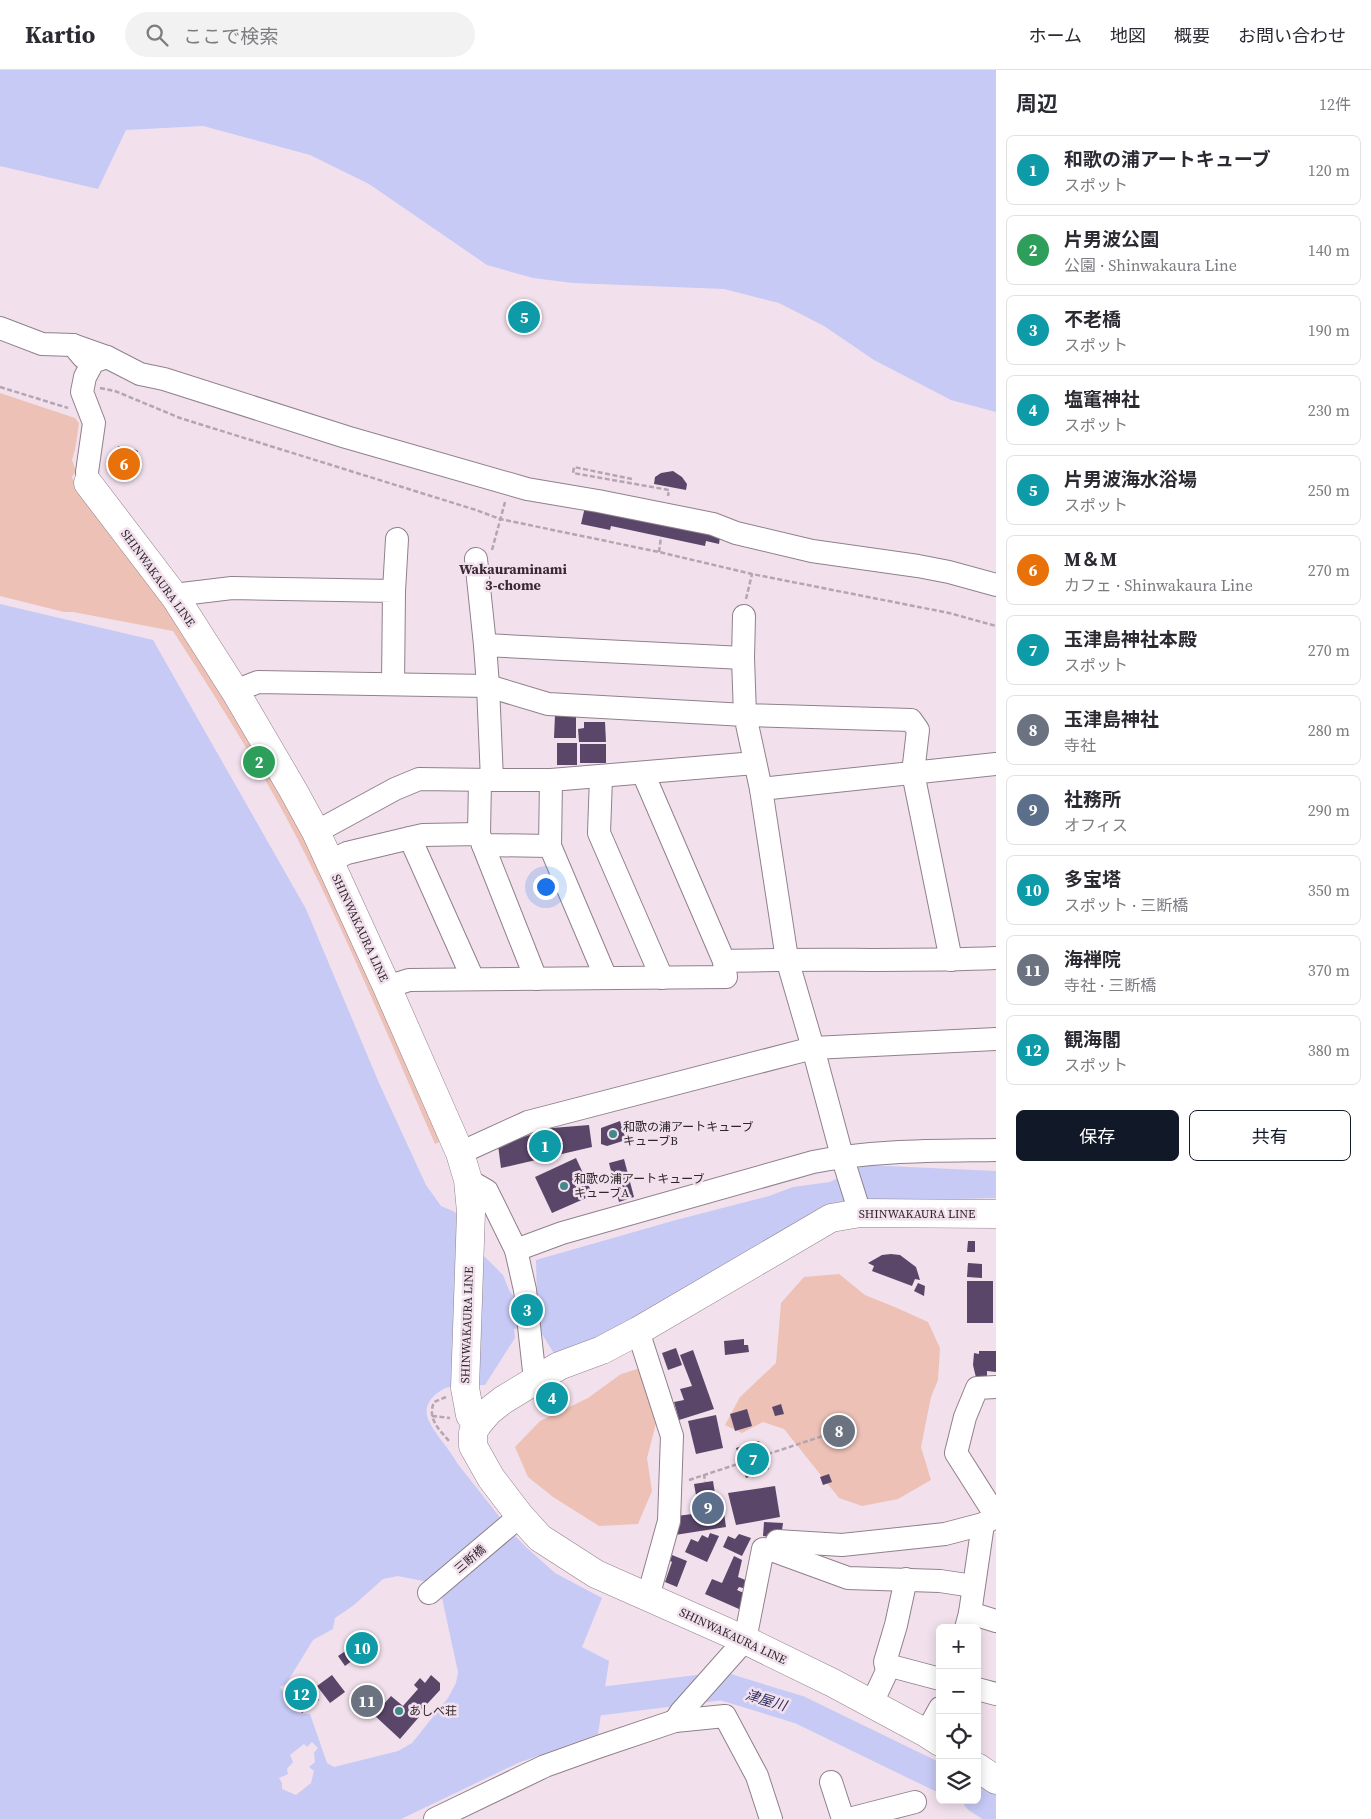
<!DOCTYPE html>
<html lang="ja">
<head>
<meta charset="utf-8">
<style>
  body { margin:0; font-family:"Source Serif 4","Noto Sans JP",serif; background:#f2f2f3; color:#2b2b33 }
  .controls { position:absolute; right:15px; bottom:15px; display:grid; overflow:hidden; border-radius:8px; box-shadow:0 2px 12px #0003 }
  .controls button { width:45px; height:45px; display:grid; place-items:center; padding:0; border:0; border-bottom:1px solid #e1e1e2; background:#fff; color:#2b2b33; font:25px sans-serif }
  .you { position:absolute; left:545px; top:816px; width:18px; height:18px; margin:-12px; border:4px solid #fff; border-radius:50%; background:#1a73e8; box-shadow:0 0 0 8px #1a73e833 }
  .badge { display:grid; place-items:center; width:32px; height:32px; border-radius:50%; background:#111827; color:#fff; font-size:16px; font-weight:700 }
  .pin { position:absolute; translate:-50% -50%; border:2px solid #fff; box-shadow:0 1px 5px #0006 }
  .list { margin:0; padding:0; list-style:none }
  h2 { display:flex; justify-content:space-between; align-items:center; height:65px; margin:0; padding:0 20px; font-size:21px }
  h2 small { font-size:16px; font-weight:400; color:#7c7c81 }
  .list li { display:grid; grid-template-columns:32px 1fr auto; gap:15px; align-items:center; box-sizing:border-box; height:70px; margin:0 10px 10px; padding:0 10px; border:1px solid #e1e1e2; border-radius:8px }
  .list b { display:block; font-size:19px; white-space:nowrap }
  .list p { margin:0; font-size:16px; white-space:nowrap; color:#7c7c81 }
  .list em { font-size:16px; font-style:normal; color:#7c7c81 }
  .actions { display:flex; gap:10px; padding:15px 20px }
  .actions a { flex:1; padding:11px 0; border:1px solid #111827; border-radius:8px; text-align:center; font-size:18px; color:#111827 }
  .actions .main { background:#111827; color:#fff }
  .icon { flex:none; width:28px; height:28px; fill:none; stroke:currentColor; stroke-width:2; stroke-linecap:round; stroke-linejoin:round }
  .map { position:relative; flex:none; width:996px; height:1749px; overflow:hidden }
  header { display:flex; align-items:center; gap:30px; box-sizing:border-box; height:70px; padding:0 25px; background:#fff; border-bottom:1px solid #e1e1e2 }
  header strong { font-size:24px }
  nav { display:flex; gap:28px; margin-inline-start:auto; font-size:18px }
  .search { width:350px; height:45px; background:#f2f2f3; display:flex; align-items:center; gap:12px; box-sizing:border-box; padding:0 18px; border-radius:28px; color:#7c7c81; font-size:19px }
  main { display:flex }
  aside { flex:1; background:#fff }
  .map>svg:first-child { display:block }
  .green { fill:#edc1b6 }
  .water { fill:#c6caf5; fill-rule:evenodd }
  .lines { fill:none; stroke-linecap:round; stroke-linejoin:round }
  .river { stroke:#c6caf5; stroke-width:28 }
  .building { fill:#594669 }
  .minor-casing { stroke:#90808b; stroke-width:24 }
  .major-casing { stroke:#90808b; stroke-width:29 }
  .path { stroke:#b4a6b0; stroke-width:2.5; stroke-dasharray:5 2.5; stroke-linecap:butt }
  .minor { stroke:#fff; stroke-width:22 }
  .major { stroke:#fff; stroke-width:28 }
  .poi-dot { fill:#428a8a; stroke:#f2e1ed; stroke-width:2 }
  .labels { text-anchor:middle; stroke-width:5; stroke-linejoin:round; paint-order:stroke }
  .street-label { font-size:12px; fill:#2d262b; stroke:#f2e1ed }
  .poi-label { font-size:12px; fill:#2d262b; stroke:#f2e1ed; text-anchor:start }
  .neighbourhood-label { font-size:14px; font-weight:bold; fill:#372a33; stroke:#f2e1ed }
  .water-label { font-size:14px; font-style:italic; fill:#2b2b5f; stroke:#f2e1ed }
</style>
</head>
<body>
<header>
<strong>Kartio</strong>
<div class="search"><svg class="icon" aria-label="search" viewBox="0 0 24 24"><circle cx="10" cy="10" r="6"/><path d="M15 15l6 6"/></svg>ここで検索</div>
<nav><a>ホーム</a><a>地図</a><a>概要</a><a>お問い合わせ</a></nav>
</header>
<main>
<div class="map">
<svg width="996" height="1749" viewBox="0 0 996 1749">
  <rect width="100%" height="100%" fill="#f2e1ed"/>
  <g class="green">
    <path d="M 0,323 L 75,348 L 79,353 L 75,380 L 72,390 L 76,401 L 72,407 L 81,426 L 183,553 L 223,620 L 322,799 L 445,1069 L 435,1074 C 390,971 347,866 296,766 C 259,695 216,628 173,561 L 73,542 L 64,542 L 0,526 Z"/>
    <polygon points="839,1204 865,1225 897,1238 928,1252 940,1278 938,1310 931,1327 921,1377 931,1410 898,1429 862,1436 839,1428 784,1359 763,1352 742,1363 725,1355 740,1327 776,1293 781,1233 804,1207"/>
    <polygon points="644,1297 659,1342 647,1388 652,1421 638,1454 599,1456 553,1427 528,1407 515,1377 540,1351 588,1328 621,1304"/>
  </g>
  <g class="water">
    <polygon points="0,0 996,0 996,342 951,330 874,290 824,256 779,233 724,219 573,213 533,208 487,195 369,114 310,85 203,56 126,60 98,119 0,96"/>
    <path d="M 0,534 L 153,570 L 306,839 L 379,1013 L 426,1115 L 441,1136 L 455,1142 L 474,1176 L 503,1205 L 509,1220 L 517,1231 L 537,1228 L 536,1190 L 676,1150 L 769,1126 L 793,1117 L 830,1112 L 865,1095 L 996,1101 L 996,1128 L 837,1132 L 810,1146 L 662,1237 L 590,1272 L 555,1285 L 542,1264 L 540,1254 L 514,1259 L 515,1268 L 485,1315 C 475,1315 464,1314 454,1316 C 438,1318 420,1334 429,1351 C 436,1366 449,1378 457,1393 L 513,1464 L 527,1478 L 555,1503 L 602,1528 L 582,1577 L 609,1591 L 598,1664 L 518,1693 L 401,1749 L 0,1749 ZM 398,1506 L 433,1513 L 443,1519 L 442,1528 L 458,1602 L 456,1613 L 448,1628 L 412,1673 L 398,1681 L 334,1697 L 327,1693 L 310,1644 L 299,1643 L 280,1617 L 286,1614 L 313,1570 L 333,1559 L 335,1548 L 354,1535 L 383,1509 ZM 312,1672 L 318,1678 L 314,1683 L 315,1692 L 309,1697 L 314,1701 L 311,1713 L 296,1725 L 282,1719 L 282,1713 L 279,1708 L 288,1704 L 287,1699 L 293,1692 L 290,1685 L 304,1674 L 307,1677 Z"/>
  </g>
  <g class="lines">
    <g class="river">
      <polyline points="578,1634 722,1616 800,1640 940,1708"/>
      <polyline points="977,1729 996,1741"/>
    </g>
  </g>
  <g class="building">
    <polygon points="118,376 133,382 134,379 138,381 126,409 111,404 115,391 113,390"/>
    <polygon points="673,401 682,407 687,414 686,420 654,414 655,407 661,403"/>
    <polygon points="585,437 720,467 719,474 706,471 705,476 611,456 610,460 581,454"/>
    <polygon points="555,645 576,646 576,668 554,668"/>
    <polygon points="584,652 605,652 606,672 579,672 578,659 584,658"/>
    <rect x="557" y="673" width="20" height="22"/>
    <rect x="580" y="674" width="26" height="19"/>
    <polygon points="620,1051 626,1070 607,1076 601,1074 601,1058"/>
    <polygon points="589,1055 592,1077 501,1098 498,1075 552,1058"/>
    <polygon points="576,1088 593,1125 552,1143 535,1107"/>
    <polygon points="624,1089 634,1127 619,1132 609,1093"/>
    <polygon points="968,1171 975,1171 975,1182 967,1182"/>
    <polygon points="891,1184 900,1185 916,1197 920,1210 915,1209 912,1216 872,1201 874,1196 868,1193 882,1185"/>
    <polygon points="968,1193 982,1194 982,1208 967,1207"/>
    <rect x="967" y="1211" width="26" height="42"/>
    <polygon points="918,1213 925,1216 924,1226 914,1221"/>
    <polygon points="744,1269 744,1275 748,1275 749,1282 725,1285 724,1271"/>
    <polygon points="676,1278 682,1295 668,1300 662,1283"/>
    <polygon points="693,1280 714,1339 679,1350 674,1332 684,1330 680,1319 692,1316 680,1285"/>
    <polygon points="979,1281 996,1281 996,1302 987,1301 987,1312 977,1312 973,1295 974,1283 979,1284"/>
    <polygon points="556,1319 561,1332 547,1337 542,1325"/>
    <polygon points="781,1334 784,1344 775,1346 772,1337"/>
    <polygon points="747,1339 752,1356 735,1361 730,1344"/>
    <polygon points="716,1345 723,1378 696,1384 688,1351"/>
    <polygon points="836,1345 838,1352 848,1349 853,1367 845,1369 847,1374 836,1377 835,1373 832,1373 826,1356 829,1355 827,1349"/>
    <polygon points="759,1371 769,1399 746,1408 736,1378"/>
    <polygon points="829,1404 832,1412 823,1415 820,1407"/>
    <polygon points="713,1411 716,1430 722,1429 726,1457 675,1465 676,1446 693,1444 692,1432 697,1431 694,1414"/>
    <polygon points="775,1416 780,1447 736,1455 728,1423"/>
    <polygon points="764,1452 783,1453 781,1468 763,1466"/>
    <polygon points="710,1463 719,1466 707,1492 685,1482 691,1469 698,1472 702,1465 708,1468"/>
    <polygon points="739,1464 751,1468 742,1486 723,1477 728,1466 735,1469"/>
    <polygon points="672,1485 687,1491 677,1517 665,1512 672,1492 670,1491"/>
    <polygon points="734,1486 742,1490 738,1507 748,1511 747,1519 739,1517 737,1520 746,1524 739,1539 705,1524 712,1509 722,1513"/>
    <polygon points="363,1560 379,1583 362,1595 346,1573"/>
    <polygon points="347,1580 354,1589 345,1596 338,1586"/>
    <polygon points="332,1605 345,1622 330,1633 317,1616"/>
    <polygon points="431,1605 440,1613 440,1620 417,1645 419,1647 400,1669 374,1645 391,1626 403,1636 418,1619 414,1615 420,1608 425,1613"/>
    <polygon points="301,1606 319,1630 302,1643 284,1619"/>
  </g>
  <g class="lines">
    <g class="minor-casing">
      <g id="minor">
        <polyline points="0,258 42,274 73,275 83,287"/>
        <polyline points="73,275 107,287 93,292 85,307 82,322 94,353 87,402 88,413"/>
        <polyline points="107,287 140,304 164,309 346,367 527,419 598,431 713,454 736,463 812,481 918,496 949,502 996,515"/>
        <polyline points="476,489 485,575"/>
        <polyline points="394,521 397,469"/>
        <polyline points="175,527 182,524 232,518 394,521 393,614"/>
        <polyline points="744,546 743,588 745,645 911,650 918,660 913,703 951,890"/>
        <polyline points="235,621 258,612 488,616 548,634 745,645 761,719 787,889 813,978 842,1086 860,1143"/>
        <polyline points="643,703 724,891"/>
        <polyline points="601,707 599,763 662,908"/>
        <polyline points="551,710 492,710 488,616 485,575 743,588"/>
        <polyline points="761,719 996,694"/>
        <polyline points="316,762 395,719 419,709 492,710"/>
        <polyline points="479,764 480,710"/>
        <polyline points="410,768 423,765 479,764 483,775 550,776 606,908"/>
        <polyline points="483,775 536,909"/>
        <polyline points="550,776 551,710 755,693"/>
        <polyline points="330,791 347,783 410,768 473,909"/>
        <path d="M 387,917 L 409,910 L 726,907 L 724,891 C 815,888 905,892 996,888"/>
        <polyline points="460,1083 528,1052 813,978 996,969"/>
        <polyline points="468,1110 487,1121 516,1180"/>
        <polyline points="638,1261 672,1366 669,1451 648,1527"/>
        <path d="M 535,1310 L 525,1220 L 516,1180 L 562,1163 L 813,1092 C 874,1080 935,1081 996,1080"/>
        <polyline points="996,1317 977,1318 965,1347 956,1383 996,1446"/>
        <polyline points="774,1480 777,1471 842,1475 945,1464 983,1454"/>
        <polyline points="429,1523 520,1446"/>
        <polyline points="970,1543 996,1551"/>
        <polyline points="966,1558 970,1543 983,1454 995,1447"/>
        <polyline points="887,1601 891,1596 940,1609"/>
        <polyline points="977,1619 996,1624"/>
        <polyline points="872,1633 887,1601 885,1592 896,1555 906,1509"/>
        <polyline points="675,1651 681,1642 745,1570 763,1479 774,1481 848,1508 940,1511 973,1516"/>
        <polyline points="926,1663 940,1638"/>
        <polyline points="831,1712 843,1749"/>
        <polyline points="435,1749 545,1696 598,1677 675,1651 725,1646 757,1706 771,1749"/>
        <polyline points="849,1749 915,1732"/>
      </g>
    </g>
    <g class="major-casing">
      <g id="major">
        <polyline points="88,413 175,527 235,621 293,720 316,762 387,917 460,1083 468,1110 471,1142 465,1318 470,1345 477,1355"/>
        <polyline points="940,1672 926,1663 833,1613 745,1570 596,1504 540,1468 520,1446 491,1408 473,1376 473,1362 477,1355 489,1341 503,1330 559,1296 602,1280 638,1261 831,1148 860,1143 996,1144"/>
        <polyline points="977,1697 996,1710"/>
      </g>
    </g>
    <g class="path">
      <polyline points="0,317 68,338"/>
      <polyline points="100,318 115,321 180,348 476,440 500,449 659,482 752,504 949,543 996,556"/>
      <polyline points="632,409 574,397 573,403 669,420 668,426"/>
      <polyline points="492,480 505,432"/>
      <polyline points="659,482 661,467"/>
      <polyline points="746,529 752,504"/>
      <path d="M 446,1327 L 434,1332 C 427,1349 439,1359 449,1371"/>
      <polyline points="432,1346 450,1348"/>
      <polyline points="704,1404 705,1412"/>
      <polyline points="689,1410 829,1364"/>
    </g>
    <use href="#minor" class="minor"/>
    <use href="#major" class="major"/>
  </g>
  <g class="poi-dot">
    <circle cx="613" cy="1064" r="5"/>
    <circle cx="564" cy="1116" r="5"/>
    <circle cx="399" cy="1641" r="5"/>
  </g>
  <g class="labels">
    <g class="street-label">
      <text transform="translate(158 508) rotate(54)" y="4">SHINWAKAURA LINE</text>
      <text transform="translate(360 858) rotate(65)" y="4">SHINWAKAURA LINE</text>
      <text x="917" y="1148">SHINWAKAURA LINE</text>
      <text transform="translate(467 1255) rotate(-88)" y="4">SHINWAKAURA LINE</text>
      <text transform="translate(470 1489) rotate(-40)" y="4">三断橋</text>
      <text transform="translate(733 1566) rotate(25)" y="4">SHINWAKAURA LINE</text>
    </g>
    <g class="poi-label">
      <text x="623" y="1061">和歌の浦アートキューブ<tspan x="623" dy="14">キューブB</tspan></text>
      <text x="574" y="1113">和歌の浦アートキューブ<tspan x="574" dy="14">キューブA</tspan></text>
      <text x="409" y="1645">あしべ荘</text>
    </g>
    <g class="neighbourhood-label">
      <text x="513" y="504">Wakauraminami<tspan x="513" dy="16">3-chome</tspan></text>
    </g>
    <g class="water-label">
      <text transform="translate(766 1630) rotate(17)" y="5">津屋川</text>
    </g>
  </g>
</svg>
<div class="controls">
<button>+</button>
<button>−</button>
<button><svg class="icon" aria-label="locate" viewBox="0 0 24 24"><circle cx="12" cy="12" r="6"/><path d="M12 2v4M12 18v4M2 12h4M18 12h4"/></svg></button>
<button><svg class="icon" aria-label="layers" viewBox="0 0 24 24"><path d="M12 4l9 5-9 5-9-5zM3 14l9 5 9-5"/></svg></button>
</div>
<div class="you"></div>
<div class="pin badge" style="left:545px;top:1076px;background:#0f9aa8">1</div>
<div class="pin badge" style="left:259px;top:692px;background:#2e9e5b">2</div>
<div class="pin badge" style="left:527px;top:1240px;background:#0f9aa8">3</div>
<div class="pin badge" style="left:552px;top:1328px;background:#0f9aa8">4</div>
<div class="pin badge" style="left:524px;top:247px;background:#0f9aa8">5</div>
<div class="pin badge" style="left:124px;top:394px;background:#e8710a">6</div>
<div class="pin badge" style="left:753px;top:1389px;background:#0f9aa8">7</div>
<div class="pin badge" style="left:839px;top:1361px;background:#6b7280">8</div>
<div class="pin badge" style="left:708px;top:1438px;background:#5c6f8a">9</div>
<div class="pin badge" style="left:362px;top:1578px;background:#0f9aa8">10</div>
<div class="pin badge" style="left:367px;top:1631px;background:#6b7280">11</div>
<div class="pin badge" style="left:301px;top:1624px;background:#0f9aa8">12</div>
</div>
<aside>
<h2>周辺<small>12件</small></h2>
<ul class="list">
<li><span class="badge" style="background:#0f9aa8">1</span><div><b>和歌の浦アートキューブ</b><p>スポット</p></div><em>120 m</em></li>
<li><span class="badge" style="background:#2e9e5b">2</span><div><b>片男波公園</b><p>公園 · Shinwakaura Line</p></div><em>140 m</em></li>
<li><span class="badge" style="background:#0f9aa8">3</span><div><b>不老橋</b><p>スポット</p></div><em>190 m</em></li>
<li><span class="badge" style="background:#0f9aa8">4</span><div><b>塩竃神社</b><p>スポット</p></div><em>230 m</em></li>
<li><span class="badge" style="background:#0f9aa8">5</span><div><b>片男波海水浴場</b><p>スポット</p></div><em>250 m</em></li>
<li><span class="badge" style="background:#e8710a">6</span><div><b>M＆M</b><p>カフェ · Shinwakaura Line</p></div><em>270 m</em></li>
<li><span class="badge" style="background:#0f9aa8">7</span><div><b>玉津島神社本殿</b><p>スポット</p></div><em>270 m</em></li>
<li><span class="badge" style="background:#6b7280">8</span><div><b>玉津島神社</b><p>寺社</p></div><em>280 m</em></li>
<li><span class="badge" style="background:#5c6f8a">9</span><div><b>社務所</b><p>オフィス</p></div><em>290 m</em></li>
<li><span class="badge" style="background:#0f9aa8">10</span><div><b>多宝塔</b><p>スポット · 三断橋</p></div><em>350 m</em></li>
<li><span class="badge" style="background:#6b7280">11</span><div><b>海禅院</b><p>寺社 · 三断橋</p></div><em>370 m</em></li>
<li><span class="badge" style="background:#0f9aa8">12</span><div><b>観海閣</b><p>スポット</p></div><em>380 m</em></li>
</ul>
<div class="actions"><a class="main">保存</a><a>共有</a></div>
</aside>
</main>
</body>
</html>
